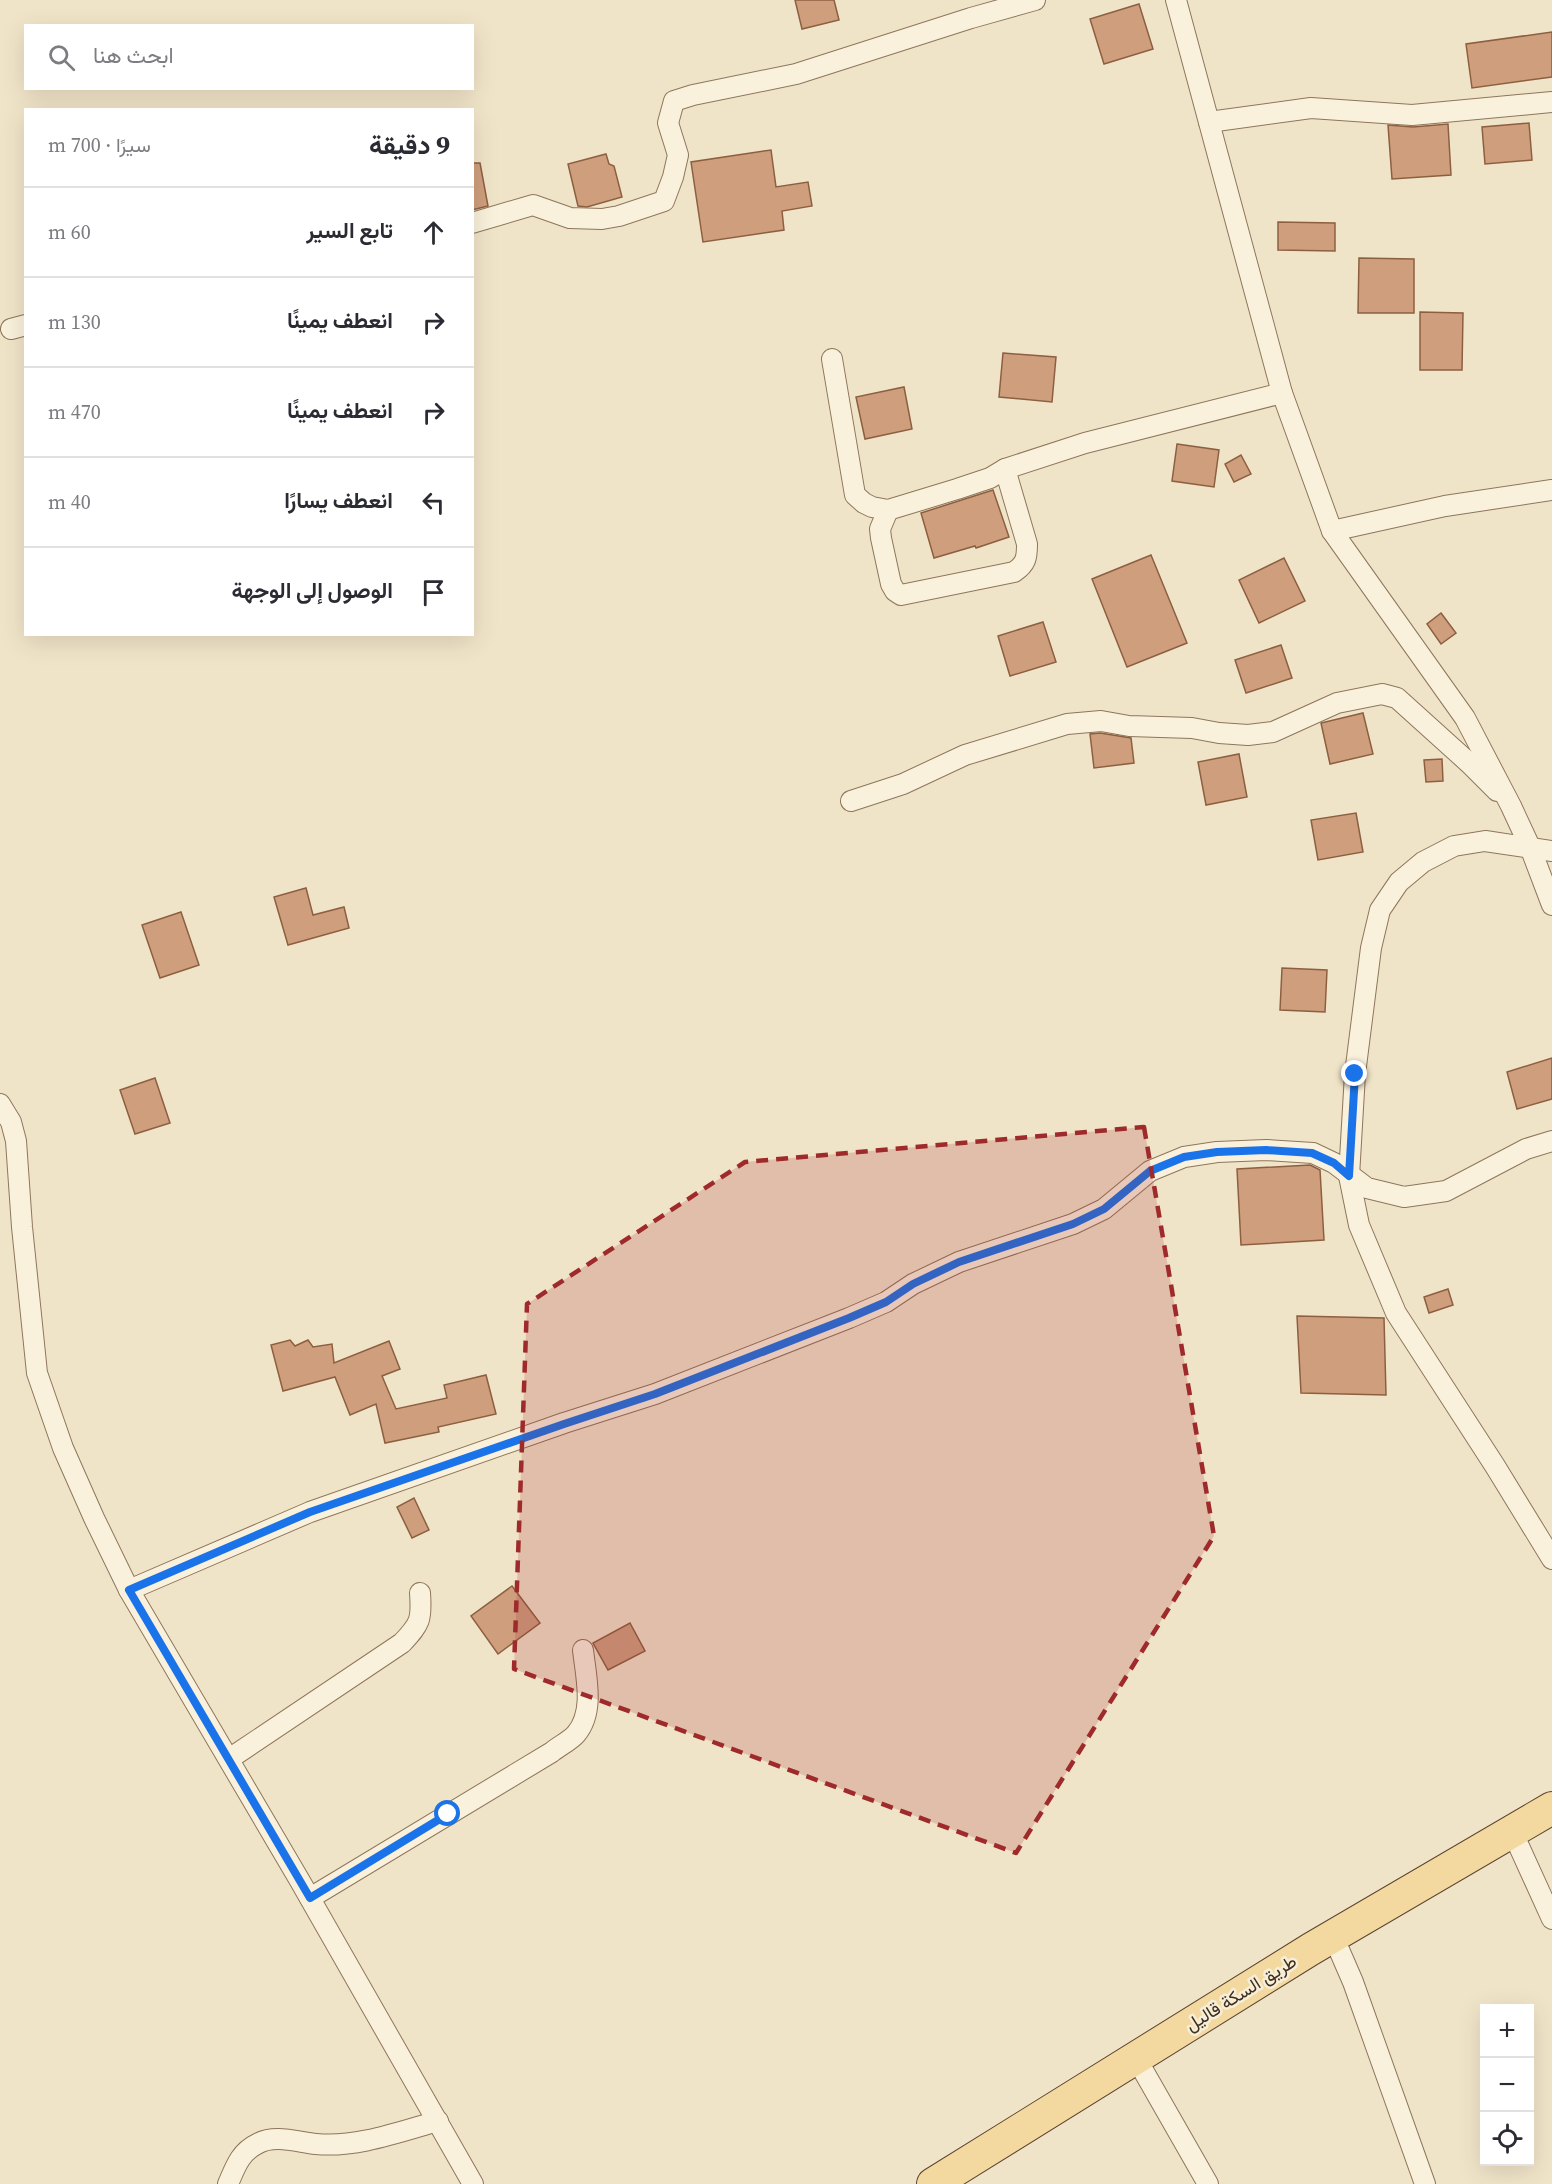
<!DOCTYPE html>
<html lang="ar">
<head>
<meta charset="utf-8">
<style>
  body { margin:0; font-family:"Source Serif 4",Vazirmatn,serif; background:#f7f7f7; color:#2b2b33; direction:rtl }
  .controls { position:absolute; right:18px; bottom:18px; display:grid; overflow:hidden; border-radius:0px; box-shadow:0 6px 24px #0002 }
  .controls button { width:54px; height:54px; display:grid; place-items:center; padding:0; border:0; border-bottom:2px solid #e1e1e2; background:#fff; color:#2b2b33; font:30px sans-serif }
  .stop { position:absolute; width:18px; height:18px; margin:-14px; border:4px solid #1a73e8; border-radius:50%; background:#fff }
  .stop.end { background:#1a73e8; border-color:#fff; box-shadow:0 2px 6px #0008 }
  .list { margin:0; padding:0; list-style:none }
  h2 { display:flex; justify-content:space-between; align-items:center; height:78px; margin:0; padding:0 24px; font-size:26px }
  h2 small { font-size:20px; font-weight:400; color:#7c7c81 }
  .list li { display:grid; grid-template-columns:39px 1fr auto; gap:18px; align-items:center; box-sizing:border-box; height:90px; padding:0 24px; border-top:2px solid #e1e1e2 }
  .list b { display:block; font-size:22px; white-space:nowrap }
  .list em { font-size:20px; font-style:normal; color:#7c7c81 }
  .icon { flex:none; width:33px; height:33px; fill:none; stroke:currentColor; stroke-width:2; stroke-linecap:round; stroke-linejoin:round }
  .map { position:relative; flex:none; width:1552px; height:2184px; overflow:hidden; direction:ltr }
  .search { position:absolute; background:#fff; box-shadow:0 6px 24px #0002; left:24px; top:24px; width:450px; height:66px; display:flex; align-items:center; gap:15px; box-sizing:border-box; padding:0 21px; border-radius:0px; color:#7c7c81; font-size:22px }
  .panel { position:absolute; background:#fff; box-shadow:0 6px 24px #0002; left:24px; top:108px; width:450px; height:528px; border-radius:0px; direction:rtl }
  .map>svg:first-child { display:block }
  .building { fill:#cf9f7d; stroke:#8d5f41; stroke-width:1.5 }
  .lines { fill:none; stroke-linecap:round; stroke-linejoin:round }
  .minor-casing { stroke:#8d765c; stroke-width:22 }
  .primary-casing { stroke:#5b4430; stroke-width:34 }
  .minor { stroke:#faf1dc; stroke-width:20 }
  .primary { stroke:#f3d9a0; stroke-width:32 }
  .route { stroke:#1a73e8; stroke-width:8 }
  .marked { fill:#9e2a2b; fill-opacity:0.2; stroke:#9e2a2b; stroke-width:4.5; stroke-dasharray:12 8; stroke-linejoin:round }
  .labels { text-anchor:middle; stroke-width:5; stroke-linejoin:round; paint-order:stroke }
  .street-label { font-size:18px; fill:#3d2e20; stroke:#f7eed8 }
</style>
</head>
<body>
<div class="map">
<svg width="1552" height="2184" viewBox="0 0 1552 2184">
  <rect width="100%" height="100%" fill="#f0e4c8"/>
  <g class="building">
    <polygon points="795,0 834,0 839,20 802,29"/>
    <polygon points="1139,4 1153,49 1104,64 1090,19"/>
    <polygon points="1552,32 1552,77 1472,88 1466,44"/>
    <polygon points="1529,123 1532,160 1485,164 1482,127"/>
    <polygon points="1448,124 1451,175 1392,179 1388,125 1413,127"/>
    <polygon points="771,150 776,187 808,182 812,206 782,211 784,230 703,242 691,162"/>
    <polygon points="606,154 609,164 614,166 622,197 587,207 578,206 568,164"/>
    <polygon points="472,163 480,163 488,206 472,210"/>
    <polygon points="1278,222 1335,223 1335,251 1278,250"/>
    <polygon points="1359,258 1414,259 1414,313 1358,313"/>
    <polygon points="1420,312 1463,313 1462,370 1420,370"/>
    <polygon points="1003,353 1056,357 1052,402 999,397"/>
    <polygon points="904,387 912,429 865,439 856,397"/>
    <polygon points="1177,444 1219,450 1214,487 1172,481"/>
    <polygon points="1241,455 1251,474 1234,482 1225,464"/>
    <polygon points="993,490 1009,537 976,548 975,546 934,558 921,513"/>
    <polygon points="1151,555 1187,643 1127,667 1092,579"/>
    <polygon points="1284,558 1305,601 1259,623 1239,580"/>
    <polygon points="1441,613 1456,633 1441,644 1427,624"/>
    <polygon points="1043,622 1056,662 1010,676 998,636"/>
    <polygon points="1281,645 1292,678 1246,693 1235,660"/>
    <polygon points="1363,713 1373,754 1330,764 1321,723"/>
    <polygon points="1100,733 1131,738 1134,763 1094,768 1090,734"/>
    <polygon points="1239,754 1247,797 1206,805 1198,762"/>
    <polygon points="1442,759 1443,781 1426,782 1424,760"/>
    <polygon points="1356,813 1363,852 1318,860 1311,820"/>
    <polygon points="306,888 313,915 344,907 349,928 288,945 274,897"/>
    <polygon points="181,912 199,965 160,978 142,925"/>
    <polygon points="1282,968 1327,970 1325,1012 1280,1010"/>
    <polygon points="1552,1058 1552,1099 1517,1109 1507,1072"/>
    <polygon points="155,1078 170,1123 135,1134 120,1090"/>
    <polygon points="1310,1165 1320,1170 1324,1240 1241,1245 1237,1169"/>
    <polygon points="1448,1289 1453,1305 1429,1313 1424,1297"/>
    <polygon points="1297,1316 1384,1318 1386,1395 1301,1393"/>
    <polygon points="290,1340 295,1346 308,1340 313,1347 332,1344 334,1363 389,1341 400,1369 382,1376 396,1409 447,1398 444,1385 486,1375 496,1414 438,1427 439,1432 385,1443 376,1404 350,1415 335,1377 283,1391 271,1345"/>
    <polygon points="414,1498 429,1530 412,1538 397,1507"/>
    <polygon points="512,1586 540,1623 498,1654 471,1616"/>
    <polygon points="630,1623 645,1651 608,1670 593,1643"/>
  </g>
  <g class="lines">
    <g class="minor-casing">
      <g id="minor">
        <polyline points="1176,0 1282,393 1332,531 1465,718 1511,806 1530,847 1552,905"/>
        <polyline points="1209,122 1311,108 1412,115 1552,102"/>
        <polyline points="472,223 533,205 570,218 602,219 619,216 664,201 673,177 678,155 668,123 674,101 693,95 796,74 971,18 1035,0"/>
        <polyline points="11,329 26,325"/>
        <polyline points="832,359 855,495 864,503 872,507 888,510 957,489 990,478 1005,469 1085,443 1282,393"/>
        <path d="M 888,510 L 880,529 L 881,538 L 891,584 L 895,591 L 901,595 L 1014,572 C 1026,564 1027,558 1027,544 L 1005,469"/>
        <polyline points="1332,531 1445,506 1552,490"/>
        <polyline points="851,801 903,784 965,755 1067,724 1101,721 1129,726 1192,728 1219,733 1248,735 1273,732 1337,703 1382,694 1397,698 1469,763 1497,791"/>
        <polyline points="1552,851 1485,841 1454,846 1423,862 1399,882 1380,910 1371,948 1355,1074 1349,1176 1359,1225 1396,1313 1495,1466 1552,1559"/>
        <polyline points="0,1104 11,1122 16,1141 22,1227 37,1373 63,1448 94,1518 129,1590 300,1881 473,2184"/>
        <polyline points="129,1590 310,1512 564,1423 655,1394 849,1318 886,1302 913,1284 959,1262 1073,1224 1104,1209 1150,1171 1184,1157 1217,1152 1266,1150 1313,1153 1334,1163 1367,1188 1404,1197 1446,1191 1526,1149 1552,1141"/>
        <path d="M 229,1759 L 402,1643 C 420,1624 422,1620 420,1593"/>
        <polyline points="1512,1831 1552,1919"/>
        <path d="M 310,1898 L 552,1752 C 559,1746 570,1741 576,1734 C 595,1712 586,1677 583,1650"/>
        <polyline points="1333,1936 1353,1982 1425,2184"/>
        <polyline points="1136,2058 1208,2184"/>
        <path d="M 228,2184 C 235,2168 240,2152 257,2144 C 274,2134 297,2142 316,2144 C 356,2148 399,2132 438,2121"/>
      </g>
    </g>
    <g class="primary-casing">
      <polyline id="primary" points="933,2184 1311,1949 1552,1808"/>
    </g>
    <use href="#minor" class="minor"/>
    <use href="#primary" class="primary"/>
  </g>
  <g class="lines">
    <polyline class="route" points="448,1814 310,1898 129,1590 310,1512 564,1424 655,1394 849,1318 886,1302 913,1284 959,1262 1073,1224 1104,1209 1150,1171 1184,1157 1217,1152 1266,1150 1312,1153 1334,1163 1349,1176 1355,1074"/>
  </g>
  <path class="marked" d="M 1144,1127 L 1214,1536 L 1016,1853 L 514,1669 L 527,1304 L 745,1162 Z"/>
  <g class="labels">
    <g class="street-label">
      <text transform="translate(1241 1993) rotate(-32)" y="6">طريق السكة قاليل</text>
    </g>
  </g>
</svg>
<div class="controls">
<button>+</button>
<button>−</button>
<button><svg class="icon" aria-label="locate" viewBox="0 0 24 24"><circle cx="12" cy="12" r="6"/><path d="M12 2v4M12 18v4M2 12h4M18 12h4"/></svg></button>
</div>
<div class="stop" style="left:448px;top:1814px"></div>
<div class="stop end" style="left:1355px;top:1074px"></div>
<div class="search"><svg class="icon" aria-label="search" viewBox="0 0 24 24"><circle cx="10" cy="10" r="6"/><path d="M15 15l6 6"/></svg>ابحث هنا</div>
<section class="panel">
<h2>9 دقيقة<small>سيرًا · 700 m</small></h2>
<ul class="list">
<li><svg class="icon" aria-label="ahead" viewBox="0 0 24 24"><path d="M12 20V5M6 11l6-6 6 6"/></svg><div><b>تابع السير</b></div><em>60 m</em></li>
<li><svg class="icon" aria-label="right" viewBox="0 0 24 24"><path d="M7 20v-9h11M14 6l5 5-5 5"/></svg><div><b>انعطف يمينًا</b></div><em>130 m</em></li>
<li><svg class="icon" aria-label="right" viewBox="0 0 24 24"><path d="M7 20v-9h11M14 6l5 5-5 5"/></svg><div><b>انعطف يمينًا</b></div><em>470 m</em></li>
<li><svg class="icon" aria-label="left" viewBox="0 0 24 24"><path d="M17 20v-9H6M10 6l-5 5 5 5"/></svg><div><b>انعطف يسارًا</b></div><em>40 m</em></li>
<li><svg class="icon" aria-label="arrive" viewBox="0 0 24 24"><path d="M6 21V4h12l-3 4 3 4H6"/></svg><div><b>الوصول إلى الوجهة</b></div></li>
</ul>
</section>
</div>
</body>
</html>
